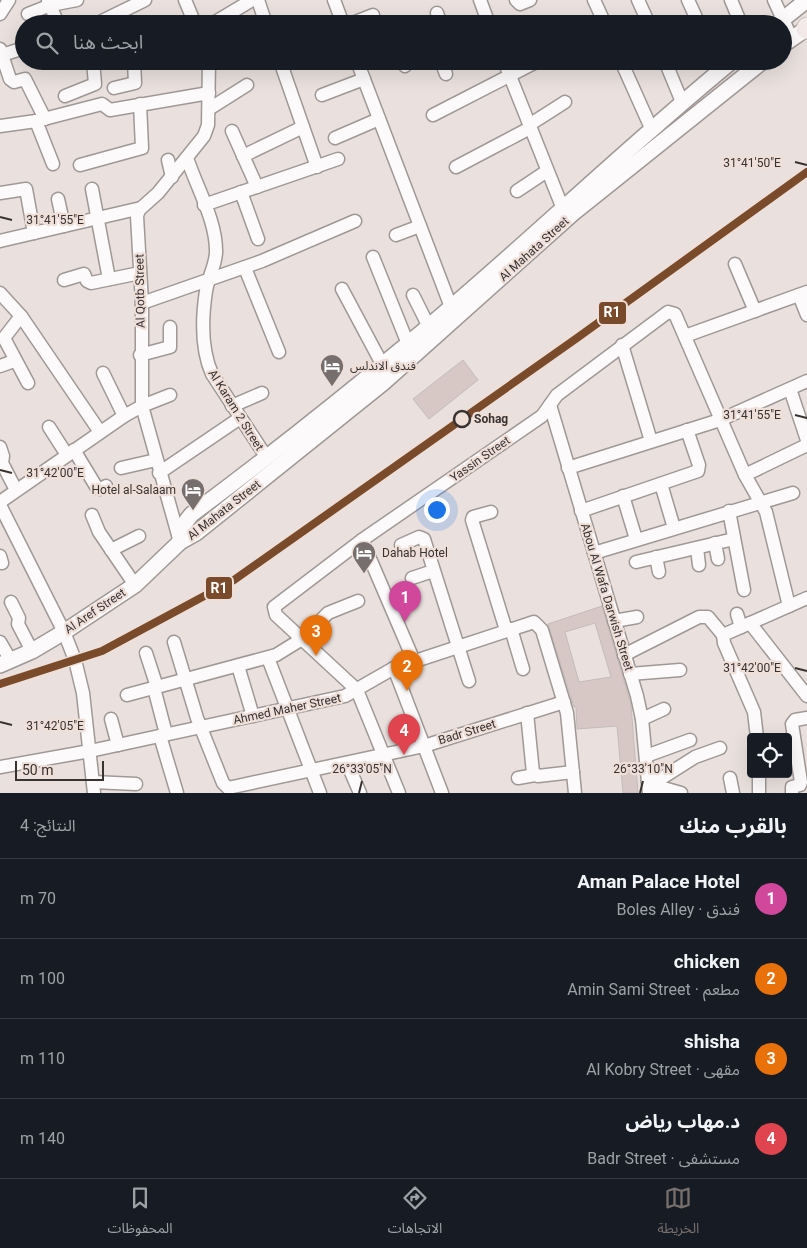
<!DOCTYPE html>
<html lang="ar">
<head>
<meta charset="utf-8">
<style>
  body { margin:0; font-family:Roboto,"Noto Sans Arabic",sans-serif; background:#20242c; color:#f1f3f6; direction:rtl }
  .controls { position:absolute; right:15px; bottom:15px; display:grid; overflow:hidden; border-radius:5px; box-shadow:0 5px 20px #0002 }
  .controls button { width:45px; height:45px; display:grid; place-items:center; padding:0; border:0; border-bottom:1px solid #363941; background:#171b24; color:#f1f3f6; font:25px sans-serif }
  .scale { position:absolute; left:15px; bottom:12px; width:89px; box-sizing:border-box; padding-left:5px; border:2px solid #383230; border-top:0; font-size:14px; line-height:18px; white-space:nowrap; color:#383230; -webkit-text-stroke:4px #efdfd9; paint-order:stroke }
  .you { position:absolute; left:436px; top:509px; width:18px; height:18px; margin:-12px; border:4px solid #fff; border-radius:50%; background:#1a73e8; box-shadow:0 0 0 8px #1a73e833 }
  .badge { display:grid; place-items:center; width:32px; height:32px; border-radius:50%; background:#766f6d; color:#fff; font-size:16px; font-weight:700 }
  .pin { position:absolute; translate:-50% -41px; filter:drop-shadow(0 1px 2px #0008) }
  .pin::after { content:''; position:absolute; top:26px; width:18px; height:15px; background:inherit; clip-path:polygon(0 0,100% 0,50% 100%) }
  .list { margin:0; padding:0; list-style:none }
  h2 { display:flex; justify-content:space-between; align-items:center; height:65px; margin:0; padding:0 20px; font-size:21px }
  h2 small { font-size:16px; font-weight:400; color:#9ea1a6 }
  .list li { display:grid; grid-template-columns:32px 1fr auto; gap:15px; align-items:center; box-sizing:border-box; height:80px; padding:0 20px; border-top:1px solid #363941 }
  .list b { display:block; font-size:19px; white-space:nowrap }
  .list p { margin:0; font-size:16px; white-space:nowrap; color:#9ea1a6 }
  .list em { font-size:16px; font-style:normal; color:#9ea1a6 }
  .icon { flex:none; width:28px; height:28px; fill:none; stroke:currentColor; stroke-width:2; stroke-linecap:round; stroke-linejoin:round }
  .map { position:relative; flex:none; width:807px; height:793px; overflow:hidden; direction:ltr }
  .search { position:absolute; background:#171b24; box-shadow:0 5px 20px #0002; left:15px; right:15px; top:15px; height:55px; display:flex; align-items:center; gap:12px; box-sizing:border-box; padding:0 18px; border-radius:28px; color:#9ea1a6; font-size:19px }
  .sheet { height:385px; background:#171b24 }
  nav { display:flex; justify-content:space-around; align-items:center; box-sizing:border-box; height:70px; border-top:1px solid #363941; background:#171b24; font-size:14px; color:#9ea1a6 }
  nav a { display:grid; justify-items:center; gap:2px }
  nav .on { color:#766f6d }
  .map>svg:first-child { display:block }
  .building { fill:#d7c8c5; stroke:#c4bcba; fill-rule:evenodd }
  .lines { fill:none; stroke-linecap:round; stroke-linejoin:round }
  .minor-casing { stroke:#9f9896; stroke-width:15 }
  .tertiary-casing { stroke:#9f9896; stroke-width:18 }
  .primary-casing { stroke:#c5c0be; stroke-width:21 }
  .minor { stroke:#fcfafa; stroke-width:12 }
  .tertiary { stroke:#fcfafa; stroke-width:15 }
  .primary { stroke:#f4eae9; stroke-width:19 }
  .rail-1-casing { stroke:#efdfd9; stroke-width:11 }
  .rail-1 { stroke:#7a4b2a; stroke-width:8 }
  .ticks { fill:none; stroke:#383230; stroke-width:2 }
  .stop-dot { fill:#efdfd9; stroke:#383230; stroke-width:2.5 }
  .labels { text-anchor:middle; stroke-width:4.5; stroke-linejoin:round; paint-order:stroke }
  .street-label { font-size:12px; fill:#383230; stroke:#efdfd9 }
  .poi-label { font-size:12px; fill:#383230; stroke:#efdfd9; text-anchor:start }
  .stop-label { font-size:12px; font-weight:bold; fill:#383230; stroke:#efdfd9; text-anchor:start }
  .ticks-label { font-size:12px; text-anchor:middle; fill:#383230; stroke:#efdfd9; stroke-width:4.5; stroke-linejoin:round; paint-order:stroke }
  .line-badge { stroke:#efdfd9; stroke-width:2 }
  .badge-label { font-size:14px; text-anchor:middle; font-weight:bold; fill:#fff }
</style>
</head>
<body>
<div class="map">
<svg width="807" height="793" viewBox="0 0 807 793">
  <rect width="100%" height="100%" fill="#eae1de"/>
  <g class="building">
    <polygon points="463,360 478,380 429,419 413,399"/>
    <path d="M 602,606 L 631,705 L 638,793 L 623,793 L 617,726 L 577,729 L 576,707 L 574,707 L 548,624 ZM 595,623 L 611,677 L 579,682 L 565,632 Z"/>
  </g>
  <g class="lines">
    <g class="minor-casing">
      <g id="minor">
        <polyline points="48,0 58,24"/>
        <polyline points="185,0 195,24"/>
        <polyline points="258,0 266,24"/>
        <polyline points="334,0 343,24"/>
        <polyline points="480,0 489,24"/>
        <polyline points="516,0 520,4 530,0"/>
        <polyline points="594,0 605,24"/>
        <polyline points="638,0 649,24"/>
        <polyline points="688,0 699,24"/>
        <polyline points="731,0 741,24"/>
        <polyline points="774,0 792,39"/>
        <polyline points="437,13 441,24"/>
        <polyline points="0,14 9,0"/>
        <polyline points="28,14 51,5 77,0"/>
        <polyline points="96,24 145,0"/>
        <polyline points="212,24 252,0"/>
        <polyline points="350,24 373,15"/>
        <polyline points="0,49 10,79 14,82 25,79 45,119"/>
        <polyline points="2,55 24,48"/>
        <polyline points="280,61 317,167"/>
        <polyline points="357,61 451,307"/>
        <polyline points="403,61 405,66"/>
        <polyline points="441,61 446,74"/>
        <polyline points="504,61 563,209"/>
        <polyline points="621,61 651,128"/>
        <polyline points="665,61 682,102"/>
        <polyline points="114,88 135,83 134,61"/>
        <polyline points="322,95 364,79"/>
        <polyline points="65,96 95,84 93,61"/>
        <polyline points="209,109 247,85"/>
        <polyline points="433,115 538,61"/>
        <polyline points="36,121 53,164"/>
        <polyline points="529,125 565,102"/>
        <polyline points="0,126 36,121 102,104 110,110 209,93"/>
        <polyline points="232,131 257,187"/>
        <polyline points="335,138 379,119"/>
        <polyline points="243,156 303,127"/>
        <path d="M 187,158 C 197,188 217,222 216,253 C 215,267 208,278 206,291 C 202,317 201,349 212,374 L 267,458"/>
        <polyline points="168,160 172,177"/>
        <polyline points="80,165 142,148 140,104"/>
        <polyline points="456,167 530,128"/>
        <polyline points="92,189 109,279"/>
        <polyline points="517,191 547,171"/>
        <polyline points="241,192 258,239"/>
        <polyline points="0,193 26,189 34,233"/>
        <polyline points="58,199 64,226"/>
        <polyline points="204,205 338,159"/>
        <polyline points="396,235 420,226"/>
        <polyline points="0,241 141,208"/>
        <polyline points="373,257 408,344"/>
        <polyline points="735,264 755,311"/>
        <polyline points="245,268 279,352"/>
        <polyline points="64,280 84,274 87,281 91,283 140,273"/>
        <polyline points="342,289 382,364"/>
        <polyline points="0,293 21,316 100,432"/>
        <polyline points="413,295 429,327"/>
        <polyline points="799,295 807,315"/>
        <polyline points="142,303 262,261 355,221"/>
        <polyline points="21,316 4,338 28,383"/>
        <polyline points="685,336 807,292"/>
        <polyline points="622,345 651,441"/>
        <polyline points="140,355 170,347 170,327"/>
        <polyline points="0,366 14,361"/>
        <polyline points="103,373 124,416"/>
        <polyline points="790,389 807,440"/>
        <polyline points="550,405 637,696 642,719 649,793"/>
        <polyline points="232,406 262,393"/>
        <polyline points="49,427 67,455"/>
        <polyline points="0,447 3,456 2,463 16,490"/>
        <polyline points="74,450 97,488 100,489 106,486"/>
        <polyline points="121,468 156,460"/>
        <polyline points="568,468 720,420 807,381"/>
        <polyline points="159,473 240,418"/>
        <polyline points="745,475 807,445"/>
        <polyline points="661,484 674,528"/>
        <polyline points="623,496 636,539"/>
        <polyline points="0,502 124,416 142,406 170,395"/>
        <polyline points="0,505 64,632 75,660 83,693 94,793"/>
        <polyline points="581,511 698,471 699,465 687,430"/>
        <polyline points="729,511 744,590"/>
        <polyline points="491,512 473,517 472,520 506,630"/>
        <polyline points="92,515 99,532 135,585"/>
        <polyline points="362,540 414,661"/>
        <polyline points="180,542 142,406 142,303 137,216 139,210 158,193 204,136 208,125 209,61"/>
        <polyline points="715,543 718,559"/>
        <polyline points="401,545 419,537 424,539 469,681"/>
        <polyline points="697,548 699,565"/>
        <polyline points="111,550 139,536"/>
        <polyline points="594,553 793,493"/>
        <polyline points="0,556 2,563"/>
        <polyline points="656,557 659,572"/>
        <polyline points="636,562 734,539"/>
        <polyline points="412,578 433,571"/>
        <polyline points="11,602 19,618 18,624 32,651"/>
        <polyline points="737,614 741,627"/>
        <polyline points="614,621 637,617"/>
        <polyline points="750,623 807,696"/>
        <polyline points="511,629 523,669"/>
        <polyline points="723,635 724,643 754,712 757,737"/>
        <polyline points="0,642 11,661"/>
        <polyline points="174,642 197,718 223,783 228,788 424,746 564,702"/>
        <polyline points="146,653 157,687"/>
        <polyline points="624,655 699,617 708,617 723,635 807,598"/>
        <polyline points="268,658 320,793"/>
        <polyline points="238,666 253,716"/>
        <polyline points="394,668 442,793"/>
        <polyline points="630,674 680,670"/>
        <polyline points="154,688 166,734"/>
        <polyline points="127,695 276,655 302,639 328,613 358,601"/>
        <polyline points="527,713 533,773 538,776 573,772"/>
        <polyline points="111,719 118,745"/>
        <polyline points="642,719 664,709"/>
        <polyline points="160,736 177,793"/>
        <polyline points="646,756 690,740"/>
        <polyline points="347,763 360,793"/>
        <polyline points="0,767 90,751 345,696 394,668 534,622 542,630 567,713 575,793"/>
        <polyline points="518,778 535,775"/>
        <polyline points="730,778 733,793"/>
        <polyline points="93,782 136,784"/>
        <polyline points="648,782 662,778 695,757 720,748"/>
        <polyline points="649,787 660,787 681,793"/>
        <polyline points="399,793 357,690 276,615 274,607 362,540 542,416 557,395 668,312 675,314 745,475 766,512 789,606"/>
        <polyline points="759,793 759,774"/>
        <polyline points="792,793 792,787 800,785 801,782 792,724 795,720 807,718"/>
      </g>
    </g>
    <g class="tertiary-casing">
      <g id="tertiary">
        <polyline points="777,24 807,0"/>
        <polyline points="783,45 807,28"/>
        <path d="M 180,542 C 180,530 184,523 192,514 C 266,459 338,402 409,343 C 519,252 621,152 732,61"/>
        <polyline points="0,665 32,651 64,632 135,585 180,542 196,533 383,383 572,214 763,61"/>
      </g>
    </g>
    <g class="primary-casing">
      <polyline id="primary" points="806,29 807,27"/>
    </g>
    <use href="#minor" class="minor"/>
    <use href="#tertiary" class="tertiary"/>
    <use href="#primary" class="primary"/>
    <g class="rail-1-casing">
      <polyline id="rail-1" points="0,684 102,651 234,580 577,338 807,172"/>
    </g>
    <use href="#rail-1" class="rail-1"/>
  </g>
  <path class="ticks" d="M 795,162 L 807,165M 0,217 L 12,220M 795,415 L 807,418M 0,470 L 12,473M 795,668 L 807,671M 0,722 L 12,725M 359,793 L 362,781M 640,793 L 643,781"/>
  <defs>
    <g id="hotel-pin" transform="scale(1.25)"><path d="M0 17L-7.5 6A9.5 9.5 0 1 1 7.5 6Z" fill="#766f6d" stroke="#efdfd9"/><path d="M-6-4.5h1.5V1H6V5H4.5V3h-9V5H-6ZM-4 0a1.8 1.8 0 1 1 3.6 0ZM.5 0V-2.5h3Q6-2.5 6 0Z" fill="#fff"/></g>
  </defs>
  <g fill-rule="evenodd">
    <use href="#hotel-pin" x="332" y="366"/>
    <use href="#hotel-pin" x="193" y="490"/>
    <use href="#hotel-pin" x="364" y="553"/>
  </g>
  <circle class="stop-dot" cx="462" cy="419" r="8"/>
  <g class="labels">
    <g class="street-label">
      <text transform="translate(534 249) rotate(-42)" y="4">Al Mahata Street</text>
      <text transform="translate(140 291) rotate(-91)" y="4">Al Qotb Street</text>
      <text transform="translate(236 410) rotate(58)" y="4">Al Karam 2 Street</text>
      <text transform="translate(480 459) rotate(-35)" y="4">Yassin Street</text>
      <text transform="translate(224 510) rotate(-38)" y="4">Al Mahata Street</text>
      <text transform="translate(607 597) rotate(73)" y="4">Abou Al Wafa Darwish Street</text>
      <text transform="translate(95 611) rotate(-34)" y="4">Al Aref Street</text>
      <text transform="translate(287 709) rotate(-12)" y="4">Ahmed Maher Street</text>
      <text transform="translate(467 732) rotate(-17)" y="4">Badr Street</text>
    </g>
    <g class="poi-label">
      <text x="350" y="370">فندق الاندلس</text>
      <text x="176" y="494" text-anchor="end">Hotel al-Salaam</text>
      <text x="382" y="557">Dahab Hotel</text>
    </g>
    <g class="stop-label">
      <text x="474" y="423">Sohag</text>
    </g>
  </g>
  <g class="ticks-label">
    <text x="752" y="167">31°41'50"E</text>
    <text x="55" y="224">31°41'55"E</text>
    <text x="752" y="419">31°41'55"E</text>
    <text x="55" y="477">31°42'00"E</text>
    <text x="752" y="672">31°42'00"E</text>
    <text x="55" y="730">31°42'05"E</text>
    <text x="362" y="773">26°33'05"N</text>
    <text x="643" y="773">26°33'10"N</text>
  </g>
  <g class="line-badge">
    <rect x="598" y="301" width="29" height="24" rx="5" fill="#7a4b2a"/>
    <rect x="205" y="576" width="28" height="24" rx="5" fill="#7a4b2a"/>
  </g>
  <g class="badge-label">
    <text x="612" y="317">R1</text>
    <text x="219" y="593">R1</text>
  </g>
</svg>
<div class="controls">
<button><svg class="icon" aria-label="locate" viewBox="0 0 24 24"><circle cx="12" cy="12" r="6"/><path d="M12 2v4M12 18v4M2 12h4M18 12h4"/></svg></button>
</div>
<div class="scale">50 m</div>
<div class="you"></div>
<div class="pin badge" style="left:405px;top:622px;background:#d1479c">1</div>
<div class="pin badge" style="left:407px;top:691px;background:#e8710a">2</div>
<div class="pin badge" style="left:316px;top:656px;background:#e8710a">3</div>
<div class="pin badge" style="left:404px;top:755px;background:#e0444e">4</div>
<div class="search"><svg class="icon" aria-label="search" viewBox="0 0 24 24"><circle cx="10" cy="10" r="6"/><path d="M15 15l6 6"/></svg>ابحث هنا</div>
</div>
<section class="sheet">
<h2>بالقرب منك<small>النتائج: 4</small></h2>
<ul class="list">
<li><span class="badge" style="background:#d1479c">1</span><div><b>Aman Palace Hotel</b><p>فندق · Boles Alley</p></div><em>70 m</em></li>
<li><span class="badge" style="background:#e8710a">2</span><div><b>chicken</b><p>مطعم · Amin Sami Street</p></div><em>100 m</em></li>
<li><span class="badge" style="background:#e8710a">3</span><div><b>shisha</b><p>مقهى · Al Kobry Street</p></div><em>110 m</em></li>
<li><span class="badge" style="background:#e0444e">4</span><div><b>د.مهاب رياض</b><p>مستشفى · Badr Street</p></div><em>140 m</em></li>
</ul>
</section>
<nav>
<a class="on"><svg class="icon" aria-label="map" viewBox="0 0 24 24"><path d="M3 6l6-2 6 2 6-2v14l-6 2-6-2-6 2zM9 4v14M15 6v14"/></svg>الخريطة</a>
<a><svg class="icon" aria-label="directions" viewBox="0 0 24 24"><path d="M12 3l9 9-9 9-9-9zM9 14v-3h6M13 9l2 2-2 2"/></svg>الاتجاهات</a>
<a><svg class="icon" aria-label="saved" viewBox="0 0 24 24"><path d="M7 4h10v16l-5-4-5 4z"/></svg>المحفوظات</a>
</nav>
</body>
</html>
